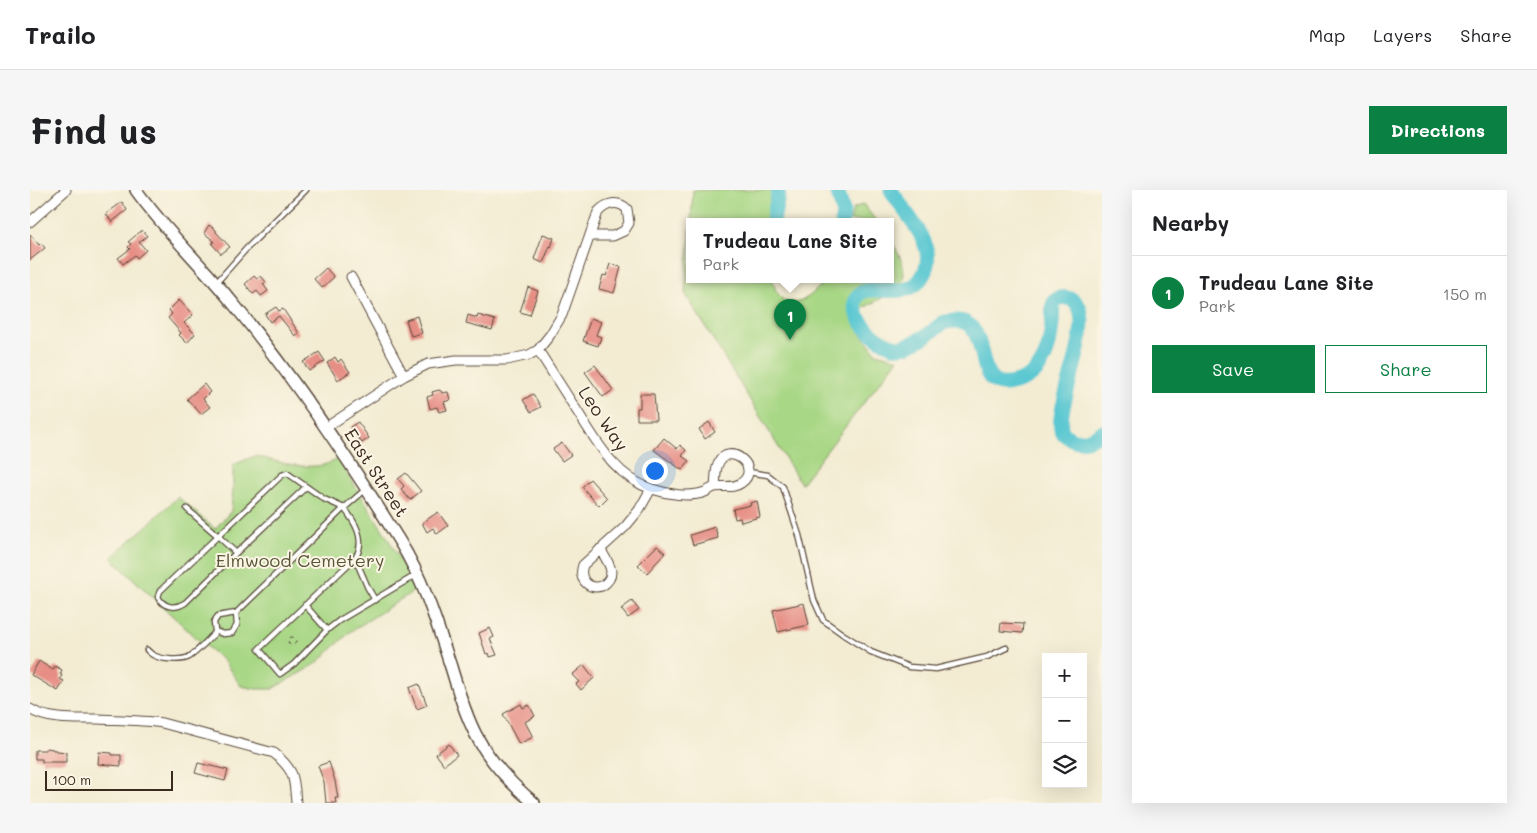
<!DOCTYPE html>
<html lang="en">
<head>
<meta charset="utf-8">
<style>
  body { margin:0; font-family:Mali,sans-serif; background:#f6f6f6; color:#202124 }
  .controls { position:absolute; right:15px; bottom:15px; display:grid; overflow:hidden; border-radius:0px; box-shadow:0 5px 20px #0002 }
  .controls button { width:45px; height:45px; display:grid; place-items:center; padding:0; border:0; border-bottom:1px solid #e0e0e0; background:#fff; color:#202124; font:25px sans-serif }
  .scale { position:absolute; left:15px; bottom:12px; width:128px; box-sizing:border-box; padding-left:5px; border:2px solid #3b2a1e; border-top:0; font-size:14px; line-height:18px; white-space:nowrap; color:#3b2a1e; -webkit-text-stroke:4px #fcf5e5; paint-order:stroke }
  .you { position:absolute; left:624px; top:280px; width:18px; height:18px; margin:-12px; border:4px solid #fff; border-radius:50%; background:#1a73e8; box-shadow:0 0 0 8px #1a73e833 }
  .badge { display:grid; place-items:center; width:32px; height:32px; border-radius:50%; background:#0b8043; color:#fff; font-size:16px; font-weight:700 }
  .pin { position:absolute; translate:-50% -41px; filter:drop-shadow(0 1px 2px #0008) }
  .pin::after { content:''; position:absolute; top:26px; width:18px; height:15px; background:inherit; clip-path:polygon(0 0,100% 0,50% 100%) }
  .popup { position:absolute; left:656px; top:28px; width:208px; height:65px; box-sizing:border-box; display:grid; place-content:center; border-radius:0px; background:#fff; filter:drop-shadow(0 1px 4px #0005); font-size:16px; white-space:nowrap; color:#757577 }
  .popup b { font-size:19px; color:#202124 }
  .popup::after { content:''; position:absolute; left:50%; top:100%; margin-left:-10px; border:10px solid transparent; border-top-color:#fff }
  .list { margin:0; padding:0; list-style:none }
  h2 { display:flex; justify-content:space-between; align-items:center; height:65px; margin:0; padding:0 20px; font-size:21px }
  h2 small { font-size:16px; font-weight:400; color:#757577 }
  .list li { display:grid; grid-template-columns:32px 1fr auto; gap:15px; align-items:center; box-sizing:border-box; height:75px; padding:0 20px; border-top:1px solid #e0e0e0 }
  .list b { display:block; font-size:19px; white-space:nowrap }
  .list p { margin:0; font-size:16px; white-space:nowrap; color:#757577 }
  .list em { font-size:16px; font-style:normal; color:#757577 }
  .actions { display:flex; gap:10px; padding:15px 20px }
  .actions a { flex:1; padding:11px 0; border:1px solid #0b8043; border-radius:0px; text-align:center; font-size:18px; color:#0b8043 }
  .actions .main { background:#0b8043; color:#fff }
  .icon { flex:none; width:28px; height:28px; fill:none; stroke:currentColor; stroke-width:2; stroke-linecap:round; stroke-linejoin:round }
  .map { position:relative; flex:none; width:1072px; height:613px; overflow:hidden; border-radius:0px }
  header { display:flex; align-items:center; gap:30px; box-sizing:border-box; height:70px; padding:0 25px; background:#fff; border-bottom:1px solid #e0e0e0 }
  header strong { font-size:24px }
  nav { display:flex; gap:28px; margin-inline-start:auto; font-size:18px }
  .intro { display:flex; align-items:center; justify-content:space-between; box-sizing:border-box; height:120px; padding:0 30px }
  h1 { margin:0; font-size:35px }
  .button { padding:12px 22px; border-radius:0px; background:#0b8043; color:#fff; font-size:18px; font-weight:700 }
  main { display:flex; gap:30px; padding:0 30px }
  aside { flex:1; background:#fff; border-radius:0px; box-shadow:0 5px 20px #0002 }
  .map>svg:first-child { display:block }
  .green { fill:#a8d785; stroke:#728052 }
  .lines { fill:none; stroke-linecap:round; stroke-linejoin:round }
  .river { stroke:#5bc8d2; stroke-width:15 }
  .building { fill:#e68d84 }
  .service-casing { stroke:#574739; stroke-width:7 }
  .minor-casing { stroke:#574739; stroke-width:11 }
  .tertiary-casing { stroke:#574739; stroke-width:14 }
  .path { stroke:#574739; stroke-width:1; stroke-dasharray:4 4; stroke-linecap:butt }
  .service { stroke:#fff; stroke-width:4.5 }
  .minor { stroke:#fff; stroke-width:9 }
  .tertiary { stroke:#fff; stroke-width:11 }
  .labels { text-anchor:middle; stroke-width:4; stroke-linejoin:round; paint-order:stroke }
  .street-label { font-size:18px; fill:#3b2a1e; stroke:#fcf5e5 }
  .park-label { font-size:18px; fill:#565538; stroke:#fcf5e5 }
</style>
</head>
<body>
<header>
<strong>Trailo</strong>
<nav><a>Map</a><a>Layers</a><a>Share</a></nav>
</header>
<div class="intro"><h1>Find us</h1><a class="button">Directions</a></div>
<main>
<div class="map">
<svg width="1072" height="613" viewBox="0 0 1072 613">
  <rect width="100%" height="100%" fill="#fcf5e5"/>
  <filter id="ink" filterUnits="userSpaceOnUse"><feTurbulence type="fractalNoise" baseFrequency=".02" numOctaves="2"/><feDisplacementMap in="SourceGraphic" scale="10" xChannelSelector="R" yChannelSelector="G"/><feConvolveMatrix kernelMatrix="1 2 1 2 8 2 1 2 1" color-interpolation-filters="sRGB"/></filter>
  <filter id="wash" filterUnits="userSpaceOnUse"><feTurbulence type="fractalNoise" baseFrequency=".0096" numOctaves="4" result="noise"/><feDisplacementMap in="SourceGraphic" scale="20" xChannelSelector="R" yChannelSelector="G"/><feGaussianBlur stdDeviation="1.12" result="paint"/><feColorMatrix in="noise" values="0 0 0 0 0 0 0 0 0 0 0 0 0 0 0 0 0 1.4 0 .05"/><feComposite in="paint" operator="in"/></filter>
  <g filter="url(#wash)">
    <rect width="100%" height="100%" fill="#f3ecd3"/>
    <g class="green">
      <polygon points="663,0 743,0 740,9 739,31 661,31"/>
      <polygon points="833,14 846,31 820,31 823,19"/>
      <path d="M 660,39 L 660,89 L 742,89 C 753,129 778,112 796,89 L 860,89 L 860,50 C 869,62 881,85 868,98 C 861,104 839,115 829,120 L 827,126 L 826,136 L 846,163 L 868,169 L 771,294 L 655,103 Z"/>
      <path d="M 225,266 C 250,272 284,284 308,269 L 356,345 L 387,399 L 320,442 L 286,474 L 242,499 L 226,499 L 211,496 L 193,470 L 165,447 L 81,368 L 148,307 L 185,339 L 201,321 L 203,299 L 203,275 Z"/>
    </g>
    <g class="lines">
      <g class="river">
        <polyline points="807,0 813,21 812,31"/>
        <path d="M 861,0 C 875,26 914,58 890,90 C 873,113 834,88 826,109 C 819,129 852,157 870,157 C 881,156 889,150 897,145 C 903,141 907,137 913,133 C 917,131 923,131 927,131 C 934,131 939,133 943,139 C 959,161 946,205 988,192 C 1014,184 1020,158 1022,134 C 1023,128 1022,121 1023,115 C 1024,112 1027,108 1030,108 C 1034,107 1038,108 1041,109 C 1072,123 1026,212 1031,238 C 1032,244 1039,248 1044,250 C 1055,253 1064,248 1072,242"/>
        <polyline points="743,31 749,0"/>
      </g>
    </g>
    <g id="blocks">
      <g class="building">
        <polygon points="92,12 97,20 82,32 76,24"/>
        <polygon points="179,35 186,40 186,42 200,57 191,64 182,54 184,51 174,43"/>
        <polygon points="112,40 117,46 109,52 116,60 107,68 105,65 93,74 88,68 100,59 98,57 101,54 98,52"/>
        <polygon points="0,44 9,55 11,53 15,58 0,70"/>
        <polygon points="513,44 524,48 521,57 520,56 513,73 504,69"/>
        <polygon points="580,74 591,77 584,103 569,99 573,85 576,86"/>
        <polygon points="296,78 304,87 292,98 284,89"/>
        <polygon points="224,86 227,89 231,86 236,92 233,94 238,101 231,106 227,101 223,104 215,94"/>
        <polygon points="498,97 508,101 500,125 490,122"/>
        <polygon points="149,110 163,125 154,133 165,144 157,153 149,145 151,143 138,128 142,124 139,120"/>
        <polygon points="246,117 249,121 253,119 269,143 265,146 249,126 240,132 235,124"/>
        <polygon points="438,125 447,128 448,125 465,130 462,140 436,133"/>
        <polygon points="387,126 392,143 381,146 376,130"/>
        <polygon points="561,128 571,132 566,145 571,147 568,156 553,151"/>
        <polygon points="289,162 295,171 279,181 273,172"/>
        <polygon points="305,167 308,172 311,169 320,182 308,190 297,173"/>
        <polygon points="565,175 583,200 573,207 555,182"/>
        <polygon points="174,194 180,202 173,209 180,217 171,224 157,209"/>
        <polygon points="409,200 411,201 412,203 418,202 420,210 414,212 417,220 409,222 407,217 400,219 397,207 403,205 402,202"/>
        <polygon points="503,204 511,217 501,222 493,210"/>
        <polygon points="610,204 624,204 626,230 607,230 607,218 610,218"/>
        <polygon points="328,232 339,248 332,253 320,237"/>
        <polygon points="679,232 685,242 675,249 669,239"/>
        <polygon points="634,248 647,259 650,255 656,260 652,266 659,271 652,280 624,260"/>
        <polygon points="532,253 541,265 532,271 523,259"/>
        <polygon points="376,283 391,301 380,310 371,299 374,296 368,289"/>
        <polygon points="560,289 577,308 569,316 552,297"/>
        <polygon points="727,311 730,327 711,332 710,328 705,329 703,319 721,315 720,313"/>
        <polygon points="408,322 418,336 407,344 403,338 397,342 392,333"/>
        <polygon points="685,337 688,348 663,355 660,345"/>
        <polygon points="627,356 635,363 617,383 608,375"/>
        <polygon points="602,411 609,420 598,428 591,419"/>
        <polygon points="774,413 779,435 748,442 743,420"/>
        <polygon points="971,433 993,434 992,443 970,441"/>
        <polygon points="460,438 464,447 460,449 467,465 460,467 459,463 456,464 449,443"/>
        <polygon points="9,471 23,480 25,476 32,480 30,484 32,485 30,489 34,491 28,501 1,485"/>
        <polygon points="554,475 564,488 551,500 546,494 549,492 542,485"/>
        <polygon points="389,494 397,515 387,519 379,498"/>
        <polygon points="491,514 493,518 499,515 505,526 495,532 503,547 489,554 473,524"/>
        <polygon points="419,554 427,565 414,575 406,564"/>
        <polygon points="16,558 23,559 23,560 27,560 27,561 36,562 36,572 12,572 12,569 5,569 5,560 16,560"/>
        <polygon points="69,562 82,563 82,565 91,565 91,576 68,574"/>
        <polygon points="299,572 305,591 308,608 305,608 306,613 296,613 294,592 288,576"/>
        <polygon points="168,573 198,580 195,591 165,583"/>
      </g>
    </g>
  </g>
  <g filter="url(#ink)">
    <use href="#blocks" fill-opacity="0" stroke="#574739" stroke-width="1"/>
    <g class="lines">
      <g class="service-casing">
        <g id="service">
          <polyline points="187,92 217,58 276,0"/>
          <polyline points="718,282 738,285 753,297 769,345 784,410 793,430 814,445 841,462 879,477 906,479 957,467 976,458"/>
          <path d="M 336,299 L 314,318 C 325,332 336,349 326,367 L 229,459 L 250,484 L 264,474 L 297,440 L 310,430 L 386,385"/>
          <polyline points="157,319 188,346 252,285 257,283 294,309 314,318 206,423 188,426 184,432 185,441 193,444 202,443 207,435 206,423"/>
          <path d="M 206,363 L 188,346 L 130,401 L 128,407 C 134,418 145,419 155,413 L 206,363 L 276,297"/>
          <polyline points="325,368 338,398 345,410"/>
          <polyline points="275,415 297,440"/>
          <path d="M 117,460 C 119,462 121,464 123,465 C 132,470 151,471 159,467 C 169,461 178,449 186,442"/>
        </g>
      </g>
      <g class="minor-casing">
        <g id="minor">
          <polyline points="0,32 36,0"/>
          <polyline points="321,87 374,186"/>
          <path d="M 508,160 C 521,180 534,201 547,221 C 567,252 585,287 622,299 C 637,304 659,308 675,302 C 678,301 681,298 685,297 C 693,295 703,299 711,293 C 733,278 698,250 688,274 C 685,281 686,290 685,297"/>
          <path d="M 295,238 L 374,186 L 398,174 L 426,170 L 477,170 L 499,165 L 508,160 L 520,145 L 532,125 L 568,22 C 576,13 588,10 597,19 L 599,33 L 594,41 L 583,46 L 561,46"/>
          <path d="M 570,359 C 578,372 589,385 572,396 C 558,400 548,389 553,375 L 595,337 L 609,320 L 621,299"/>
          <path d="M 0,519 C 17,531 49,529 69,529 C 90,530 111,530 132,533 L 244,563 C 265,581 264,587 266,613"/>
        </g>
      </g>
      <g class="tertiary-casing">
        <path id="tertiary" d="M 106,0 C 136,42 174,77 206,117 C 266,191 320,271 370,352 C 394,391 407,434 421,477 C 428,500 435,524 446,545 C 460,572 481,594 504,613"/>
      </g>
      <circle class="path" cx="262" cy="451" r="4"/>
      <use href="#service" class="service"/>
      <use href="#minor" class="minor"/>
      <use href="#tertiary" class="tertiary"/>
    </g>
  </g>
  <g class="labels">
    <g class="street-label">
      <text transform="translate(573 229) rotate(56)" y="6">Leo Way</text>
      <text transform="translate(346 283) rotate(57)" y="6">East Street</text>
    </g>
    <g class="park-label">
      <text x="270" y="377">Elmwood Cemetery</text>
    </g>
  </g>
</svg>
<div class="controls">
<button>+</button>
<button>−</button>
<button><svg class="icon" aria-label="layers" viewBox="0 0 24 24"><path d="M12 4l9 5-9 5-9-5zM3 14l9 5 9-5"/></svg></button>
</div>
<div class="scale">100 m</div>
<div class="you"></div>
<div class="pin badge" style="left:760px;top:150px">1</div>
<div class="popup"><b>Trudeau Lane Site</b>Park</div>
</div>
<aside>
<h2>Nearby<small></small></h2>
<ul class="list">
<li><span class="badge">1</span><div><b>Trudeau Lane Site</b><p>Park</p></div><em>150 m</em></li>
</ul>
<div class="actions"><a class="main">Save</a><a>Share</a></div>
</aside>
</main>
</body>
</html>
